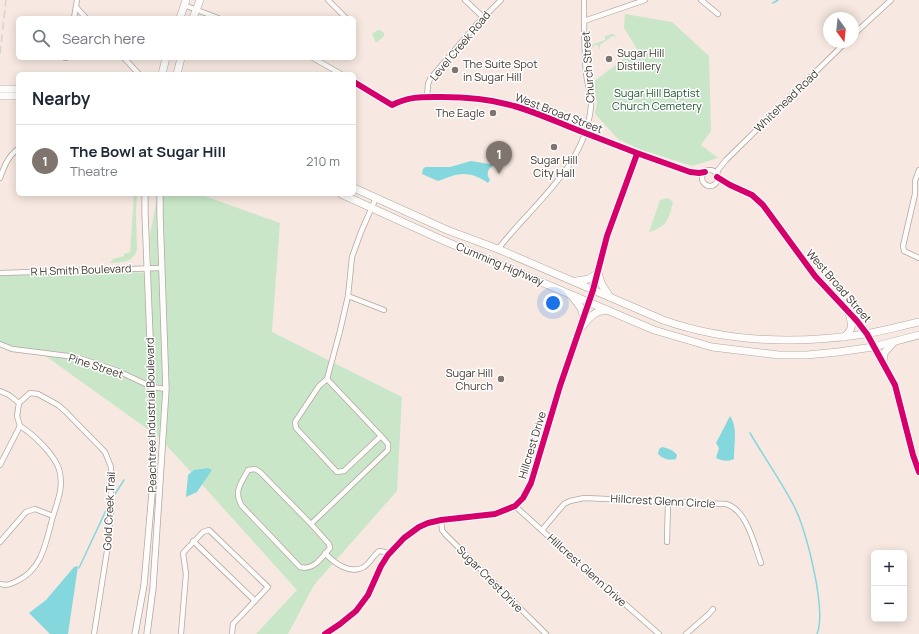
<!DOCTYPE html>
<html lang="en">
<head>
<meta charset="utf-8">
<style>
  body { margin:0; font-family:Manrope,sans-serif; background:#f2f2f3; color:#1f2937 }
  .controls { position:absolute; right:12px; bottom:12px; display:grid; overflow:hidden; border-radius:6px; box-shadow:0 2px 10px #0003 }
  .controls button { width:36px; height:36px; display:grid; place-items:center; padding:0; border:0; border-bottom:1px solid #e0e1e3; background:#fff; color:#1f2937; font:20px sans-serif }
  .compass { position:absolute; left:823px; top:12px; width:36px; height:36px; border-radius:50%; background:#fff; box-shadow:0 2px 10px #0003; rotate:165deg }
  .you { position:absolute; left:553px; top:303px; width:14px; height:14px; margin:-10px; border:3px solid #fff; border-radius:50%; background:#1a73e8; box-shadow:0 0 0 6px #1a73e833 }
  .badge { display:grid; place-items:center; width:26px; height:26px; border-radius:50%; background:#7f756e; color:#fff; font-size:13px; font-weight:700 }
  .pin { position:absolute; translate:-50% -33px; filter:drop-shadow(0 1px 2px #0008) }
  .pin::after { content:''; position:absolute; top:21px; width:14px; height:12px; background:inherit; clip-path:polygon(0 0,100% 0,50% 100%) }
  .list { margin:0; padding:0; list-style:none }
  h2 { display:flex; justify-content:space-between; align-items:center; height:52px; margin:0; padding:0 16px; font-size:17px }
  h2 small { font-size:13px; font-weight:400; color:#747a83 }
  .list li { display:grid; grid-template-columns:26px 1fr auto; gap:12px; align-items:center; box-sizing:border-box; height:72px; padding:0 16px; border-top:1px solid #e0e1e3 }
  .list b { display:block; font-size:15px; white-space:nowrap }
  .list p { margin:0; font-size:13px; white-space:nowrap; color:#747a83 }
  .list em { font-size:13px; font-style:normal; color:#747a83 }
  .icon { flex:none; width:22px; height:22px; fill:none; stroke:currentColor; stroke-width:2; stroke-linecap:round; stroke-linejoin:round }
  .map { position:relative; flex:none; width:919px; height:634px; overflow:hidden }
  .search { position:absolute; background:#fff; box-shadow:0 2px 10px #0003; left:16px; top:16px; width:340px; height:44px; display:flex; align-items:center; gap:10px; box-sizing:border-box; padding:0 14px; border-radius:6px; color:#747a83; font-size:15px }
  .panel { position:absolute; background:#fff; box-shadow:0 2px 10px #0003; left:16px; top:72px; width:340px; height:124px; border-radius:6px }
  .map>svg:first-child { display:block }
  .green { fill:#c9e7c8 }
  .water { fill:#85d7de }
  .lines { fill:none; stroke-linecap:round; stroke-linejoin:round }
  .stream { stroke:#85d7de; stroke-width:1.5 }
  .minor-casing { stroke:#b1a7a1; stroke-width:6 }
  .major-casing { stroke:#b1a7a1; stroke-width:7 }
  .highway-casing { stroke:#b1a7a1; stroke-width:8 }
  .minor { stroke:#fefcfa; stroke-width:4.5 }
  .major { stroke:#fefcfa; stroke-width:5.5 }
  .highway { stroke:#fefcfa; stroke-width:7 }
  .rail { stroke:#d8d3d1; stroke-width:1.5; stroke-dasharray:8 4; stroke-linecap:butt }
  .cycleway-casing { stroke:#fff; stroke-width:8 }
  .cycleway { stroke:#d6006c; stroke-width:6 }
  .poi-dot { fill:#7f756e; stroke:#fff; stroke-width:1.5 }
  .labels { text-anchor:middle; stroke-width:3; stroke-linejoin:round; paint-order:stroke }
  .street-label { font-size:11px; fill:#3f3630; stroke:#fff }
  .poi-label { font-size:11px; fill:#3f3630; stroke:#fff; text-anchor:start }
  .park-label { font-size:11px; fill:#205531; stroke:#fff }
</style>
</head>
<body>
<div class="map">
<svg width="919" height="634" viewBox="0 0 919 634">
  <rect width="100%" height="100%" fill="#f7e9e1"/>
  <g class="green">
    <polygon points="625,14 672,22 709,56 711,131 701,145 718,158 692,166 639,149 618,139 595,114 597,103 593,82 637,49 624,28"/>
    <polygon points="378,30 380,30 384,33 384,36 376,43 372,34"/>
    <polygon points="612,34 614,34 616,38 613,36 600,45 600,49 599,49 598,45 593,46 592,49 589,48 588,44 591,41 591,45 605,40 605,36"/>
    <path d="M 134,194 L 137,194 L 136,212 L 137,249 C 134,263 122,262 110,263 L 113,259 L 124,256 L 124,254 L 130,252 Z"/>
    <polygon points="158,194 199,194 280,223 272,332 402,397 397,491 314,585 288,634 256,634 297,590 160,438 44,355 0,345 0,274 61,270 151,273 150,234"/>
    <path d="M 668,198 L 673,202 C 669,219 667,227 649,232 L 660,200 Z"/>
  </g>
  <g class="water">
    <path d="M 471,161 L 489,164 L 494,163 L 495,165 C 487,168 486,174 490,180 L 488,183 C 476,174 463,171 449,177 C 445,178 442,180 438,181 L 422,174 L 423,169 L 425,167 L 450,167 Z"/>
    <path d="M 730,416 C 738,427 734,445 734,459 C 728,462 722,461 716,458 L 719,448 L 716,443 Z"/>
    <path d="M 662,447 C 668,448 673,450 677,455 L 676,459 C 670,461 663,459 658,454 L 659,449 Z"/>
    <polygon points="208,468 212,470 197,492 186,497 188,475 194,470"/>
    <polygon points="78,566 68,634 50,634 29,613 46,600 74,567"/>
  </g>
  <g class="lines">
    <g class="stream">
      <polyline points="773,3 778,0"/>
      <path d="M 750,433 C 764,457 781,481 794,506 C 806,530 827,609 817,634"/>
      <polyline points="113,497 124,480"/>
      <polyline points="79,568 109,504"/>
    </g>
    <g class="minor-casing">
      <g id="minor">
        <polyline points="328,0 346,18"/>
        <polyline points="465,0 483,17"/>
        <polyline points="701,0 718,14"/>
        <polyline points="184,5 218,18"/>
        <polyline points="76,7 86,18"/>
        <polyline points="74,18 77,0"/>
        <polyline points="584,21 645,0"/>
        <polyline points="853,35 891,0"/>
        <polyline points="65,58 66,58"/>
        <polyline points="124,58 139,74"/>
        <polyline points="313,58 341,74"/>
        <path d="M 354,82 L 392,105 C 410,96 423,97 442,97 C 466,97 491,99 514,106 C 539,113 561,124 585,133 C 620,147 655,160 690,172 L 699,173 L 705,172"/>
        <polyline points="427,97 428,84 430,79 477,24 501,0"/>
        <polyline points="919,170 915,181 915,194 903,246 904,251 919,258"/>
        <circle cx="710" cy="178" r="8"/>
        <polyline points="717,175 718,170 726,160 846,42"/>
        <polyline points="717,177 730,185 752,195 763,205 815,276 857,321 867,334 895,385 913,455 919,472"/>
        <path d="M 0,178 C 4,167 8,156 18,149"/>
        <path d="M 498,249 C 532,205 586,166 591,106 C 592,95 587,84 586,73 C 584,49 584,24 584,0"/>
        <polyline points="0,273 161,268"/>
        <polyline points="348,296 384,310"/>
        <polyline points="584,316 593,290 607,236 637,154"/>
        <polyline points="0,344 12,349 76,357 118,371 152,387 166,389"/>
        <polygon points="327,379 381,436 344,471 337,472 296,428 295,422 319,386"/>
        <polyline points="327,379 340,331 348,296 352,257 361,232 376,198"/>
        <polyline points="0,391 9,395 19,403 17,416 20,426"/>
        <polyline points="19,403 30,393 38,394 58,405 65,411 105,452 111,467 111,511 107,551 94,634"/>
        <polyline points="0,465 20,426"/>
        <polyline points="515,506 568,554 659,634"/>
        <polyline points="441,520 442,530 445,534 546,634"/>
        <path d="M 311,524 L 329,544 L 330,548 C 322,557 314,571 300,567 L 242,506 C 233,491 241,484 248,470 L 255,469 L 260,472 L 311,524 L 388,450 L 388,444 L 381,436"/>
        <path d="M 542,530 L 564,504 L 570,501 L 584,498 L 726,504 C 747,510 754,544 761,563"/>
        <polyline points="193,541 255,601"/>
        <polyline points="0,542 26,512 35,509 53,516"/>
        <polyline points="667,542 668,502"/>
        <path d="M 325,553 C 334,563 350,575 364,567 C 370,563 373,556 379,551 L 385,552 L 388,555"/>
        <path d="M 0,584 C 7,586 11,584 17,581 C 43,569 46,541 53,516 C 58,500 64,486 59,469 C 54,454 33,434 20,426"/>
        <polyline points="181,634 186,574 183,553 203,532 209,530 268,587 233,624 232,634"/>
        <polyline points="325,634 340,624 356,611 368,595 381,566 388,555 404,538 419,527 428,523 441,520 495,514 515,506 523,498 531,483 560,386 582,325"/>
        <polyline points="686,634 709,614 713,609"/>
      </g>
    </g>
    <g class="major-casing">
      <g id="major">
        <polyline points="135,634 144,585 153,482 152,387 145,214 145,194"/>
        <polyline points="147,634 153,588 166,389 160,215 160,194"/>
      </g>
    </g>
    <g class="highway-casing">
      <g id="highway">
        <polyline points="180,18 186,0"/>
        <polyline points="193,18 200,0"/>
        <polyline points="162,74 166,58"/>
        <polyline points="177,74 181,58"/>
        <polyline points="0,89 18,89"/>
        <polyline points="0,96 18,96"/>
        <path d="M 354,188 L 447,230 L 498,249 L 663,320 C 728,343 798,344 865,334 C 883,331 901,326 919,322"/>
        <polyline points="341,194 440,239 654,330 712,347 779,355 807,355 838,352 873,347 919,335"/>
        <polyline points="576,281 589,279 598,273 602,285 610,297"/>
        <polyline points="572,296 581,308 584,318"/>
        <path d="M 581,328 C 590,317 593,311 608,310"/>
        <path d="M 844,337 C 854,329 852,324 849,313"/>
        <polyline points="883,362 884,353 894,342"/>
      </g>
    </g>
    <use href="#minor" class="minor"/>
    <use href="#major" class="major"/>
    <use href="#highway" class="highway"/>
    <polyline class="rail" points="0,54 6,0"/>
    <g class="cycleway-casing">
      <g id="cycleway">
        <path d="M 354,82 L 392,105 C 410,96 423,97 442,97 C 466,97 491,99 514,106 C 539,113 561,124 585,133 C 620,147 655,160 690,172 L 699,173 L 705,172"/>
        <polyline points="717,177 730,185 752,195 763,205 815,276 857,321 867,334 895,385 913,455 919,472"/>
        <polyline points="325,634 340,624 356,611 368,595 381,566 388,555 404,538 419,527 428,523 441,520 495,514 515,506 523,498 531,483 560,386 593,290 607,236 637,154"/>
      </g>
    </g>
    <use href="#cycleway" class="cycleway"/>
  </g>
  <g class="poi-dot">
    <circle cx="609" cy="59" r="4"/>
    <circle cx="455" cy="70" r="4"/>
    <circle cx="493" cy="113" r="4"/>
    <circle cx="554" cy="147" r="4"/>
    <circle cx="501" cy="379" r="4"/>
  </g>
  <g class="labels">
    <g class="street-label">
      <text transform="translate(460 46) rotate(-50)" y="4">Level Creek Road</text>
      <text transform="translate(588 67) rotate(-94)" y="4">Church Street</text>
      <text transform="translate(786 101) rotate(-44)" y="4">Whitehead Road</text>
      <text transform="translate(559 113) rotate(21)" y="4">West Broad Street</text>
      <text transform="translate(500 264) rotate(23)" y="4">Cumming Highway</text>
      <text transform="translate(81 270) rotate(-2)" y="4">R H Smith Boulevard</text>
      <text transform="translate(839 286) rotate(49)" y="4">West Broad Street</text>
      <text transform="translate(96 366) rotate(18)" y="4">Pine Street</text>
      <text transform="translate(151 415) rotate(-91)" y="4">Peachtree Industrial Boulevard</text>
      <text transform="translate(532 445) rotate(-73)" y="4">Hillcrest Drive</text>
      <text transform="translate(663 501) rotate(3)" y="4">Hillcrest Glenn Circle</text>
      <text transform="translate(109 511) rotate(-87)" y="4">Gold Creek Trail</text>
      <text transform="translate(587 570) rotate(42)" y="4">Hillcrest Glenn Drive</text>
      <text transform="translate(490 579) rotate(45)" y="4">Sugar Crest Drive</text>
    </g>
    <g class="poi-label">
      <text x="617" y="57">Sugar Hill<tspan x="617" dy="13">Distillery</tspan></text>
      <text x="463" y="68">The Suite Spot<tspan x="463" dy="13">in Sugar Hill</tspan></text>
      <text x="485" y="117" text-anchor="end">The Eagle</text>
      <text x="554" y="164" text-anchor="middle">Sugar Hill<tspan x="554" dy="13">City Hall</tspan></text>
      <text x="493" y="377" text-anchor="end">Sugar Hill<tspan x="493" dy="13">Church</tspan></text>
    </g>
    <g class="park-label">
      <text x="657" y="97">Sugar Hill Baptist<tspan x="657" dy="13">Church Cemetery</tspan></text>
    </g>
  </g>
</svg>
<div class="controls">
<button>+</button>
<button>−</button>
</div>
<svg class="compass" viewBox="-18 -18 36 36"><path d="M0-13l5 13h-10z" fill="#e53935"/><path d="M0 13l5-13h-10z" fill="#747a83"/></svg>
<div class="you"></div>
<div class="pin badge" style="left:499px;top:174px">1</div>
<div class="search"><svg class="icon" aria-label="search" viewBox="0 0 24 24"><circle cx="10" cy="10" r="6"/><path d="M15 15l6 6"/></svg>Search here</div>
<section class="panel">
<h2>Nearby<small></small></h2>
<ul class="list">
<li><span class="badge">1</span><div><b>The Bowl at Sugar Hill</b><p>Theatre</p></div><em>210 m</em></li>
</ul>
</section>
</div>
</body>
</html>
